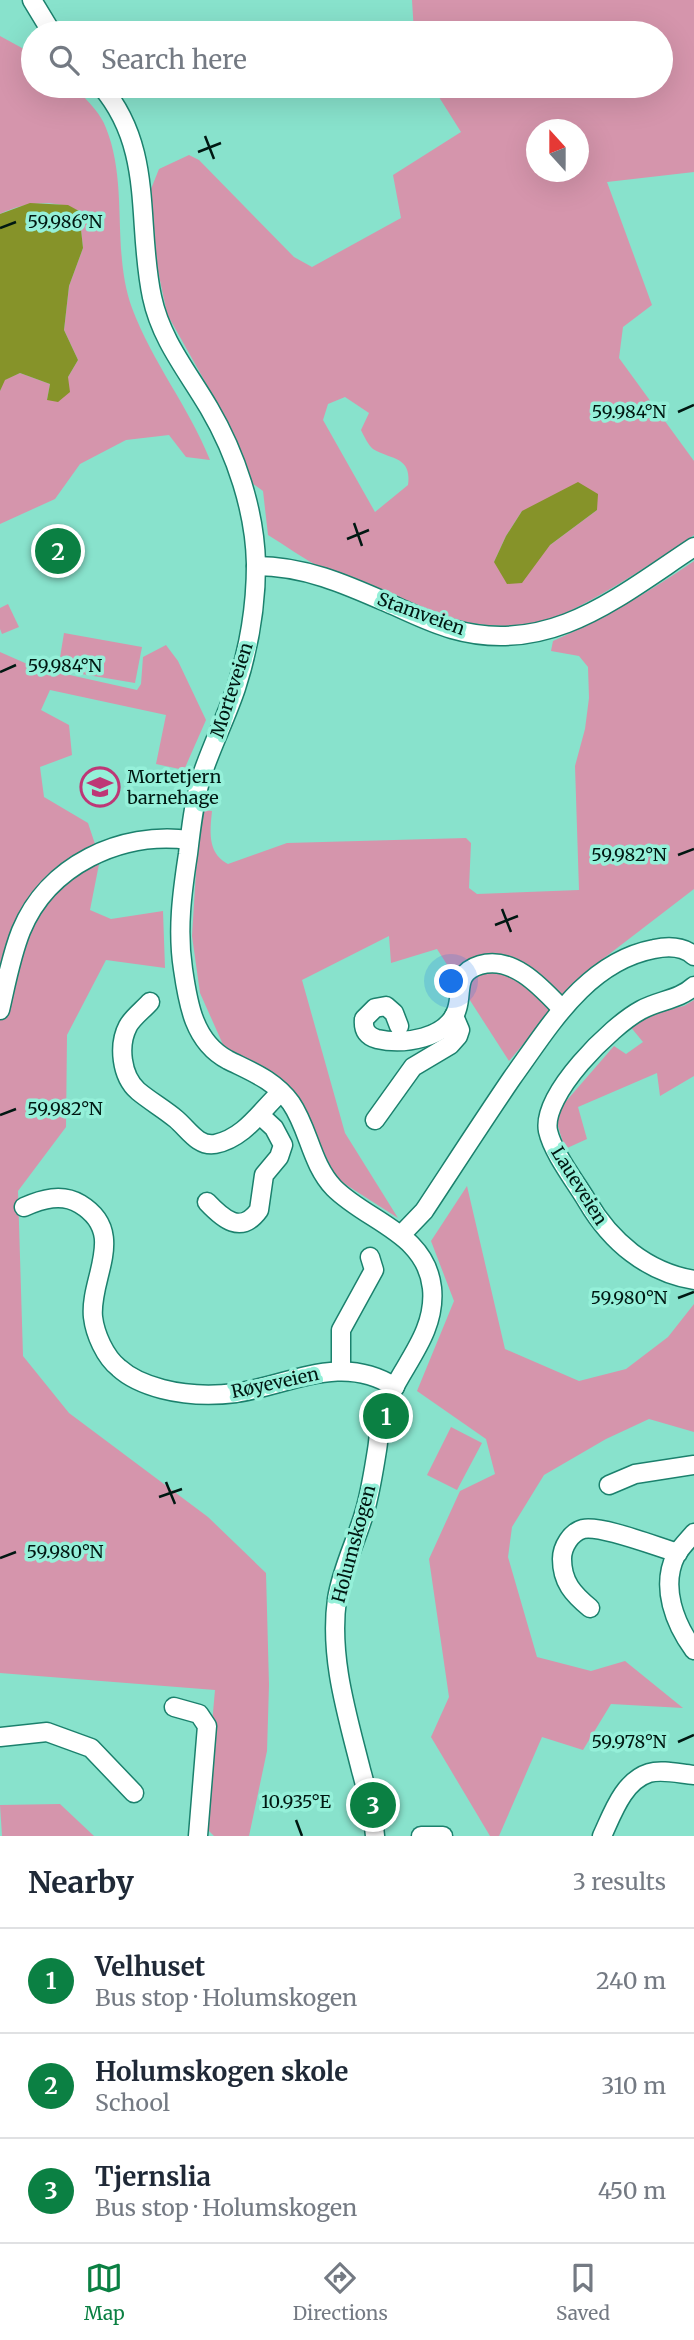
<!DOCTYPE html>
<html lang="en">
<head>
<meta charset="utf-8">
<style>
  body { margin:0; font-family:Merriweather,serif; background:#f2f2f3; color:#1f2937 }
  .compass { position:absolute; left:526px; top:119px; width:63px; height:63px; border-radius:50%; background:#fff; box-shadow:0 7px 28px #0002; rotate:339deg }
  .you { position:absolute; left:452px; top:982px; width:24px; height:24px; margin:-18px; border:5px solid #fff; border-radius:50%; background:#1a73e8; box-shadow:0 0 0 10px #1a73e833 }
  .badge { display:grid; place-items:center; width:46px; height:46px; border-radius:50%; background:#0b8043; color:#fff; font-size:23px; font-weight:700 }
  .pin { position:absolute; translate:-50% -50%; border:4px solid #fff; box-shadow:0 2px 7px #0006 }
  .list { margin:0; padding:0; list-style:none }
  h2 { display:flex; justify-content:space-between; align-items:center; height:91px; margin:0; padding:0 28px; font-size:30px }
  h2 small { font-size:23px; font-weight:400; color:#747a83 }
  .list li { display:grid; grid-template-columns:46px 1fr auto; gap:21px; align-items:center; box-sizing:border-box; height:105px; padding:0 28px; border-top:2px solid #e0e1e3 }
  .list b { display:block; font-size:26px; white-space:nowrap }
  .list p { margin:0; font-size:23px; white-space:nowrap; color:#747a83 }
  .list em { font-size:23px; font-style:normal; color:#747a83 }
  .icon { flex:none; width:38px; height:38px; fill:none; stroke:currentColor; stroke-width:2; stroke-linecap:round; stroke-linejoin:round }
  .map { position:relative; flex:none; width:694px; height:1836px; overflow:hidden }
  .search { position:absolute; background:#fff; box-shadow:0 7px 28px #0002; left:21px; right:21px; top:21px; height:77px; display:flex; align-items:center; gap:18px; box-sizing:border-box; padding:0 24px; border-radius:38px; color:#747a83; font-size:26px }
  .sheet { height:406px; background:#fff }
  nav { display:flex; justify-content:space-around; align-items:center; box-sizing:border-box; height:98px; border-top:2px solid #e0e1e3; background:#fff; font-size:19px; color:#747a83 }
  nav a { display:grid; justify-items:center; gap:4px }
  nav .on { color:#0b8043 }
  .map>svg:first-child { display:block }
  .green { fill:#d595ac; fill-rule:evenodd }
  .water { fill:#869329 }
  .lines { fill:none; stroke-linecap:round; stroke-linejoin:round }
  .minor-casing { stroke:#1b816d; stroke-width:21 }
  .minor { stroke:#fff; stroke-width:18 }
  .ticks { fill:none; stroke:#001812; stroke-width:2.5 }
  .labels { text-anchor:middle; stroke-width:7; stroke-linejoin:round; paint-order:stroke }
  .street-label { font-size:18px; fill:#001812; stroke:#95f0d9 }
  .poi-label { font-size:18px; fill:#001812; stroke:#95f0d9; text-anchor:start }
  .ticks-label { font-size:18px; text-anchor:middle; fill:#001812; stroke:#95f0d9; stroke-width:7; stroke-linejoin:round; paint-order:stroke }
</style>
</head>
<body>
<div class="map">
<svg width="694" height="1836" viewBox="0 0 694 1836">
  <rect width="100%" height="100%" fill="#88e2cc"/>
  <g class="green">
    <path d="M 412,0 L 694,0 L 694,172 L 607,182 L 652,305 L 623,327 L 619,358 L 694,461 L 694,535 C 654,562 601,598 556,617 C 487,645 385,601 323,569 C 304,559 286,546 268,535 L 263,491 L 249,481 L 243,458 L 226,419 L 167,314 L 157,266 L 151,189 L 159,169 L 189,155 L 199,160 L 294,257 L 312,267 L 401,218 L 393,175 L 461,132 L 432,86 L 661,86 L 661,33 L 414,33 ZM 536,130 L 578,130 L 578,172 L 536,172 ZM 345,397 L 369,413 L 361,430 C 364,436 368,445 373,449 C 391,460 412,456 408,485 L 375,512 L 323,420 L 328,404 ZM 597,510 L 550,545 L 494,562 L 506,536 L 522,511 Z"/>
    <path d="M 0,36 L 33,54 L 33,86 L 73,86 C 84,97 101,113 106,128 C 129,185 111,250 132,308 C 152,362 189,407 210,460 L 186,457 L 169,435 L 126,440 L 80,464 L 55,499 L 0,524 L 0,391 L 4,380 L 20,373 L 50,384 L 47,400 L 68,377 L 78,360 L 64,330 L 69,286 L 83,248 L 79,211 C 54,199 25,202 0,214 Z"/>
    <path d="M 694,561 L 694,889 L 582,975 L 509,1061 L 437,949 L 391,963 L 389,936 L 302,980 L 345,1133 L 398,1218 L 337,1179 L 294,1092 L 256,1063 L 225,1049 L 200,993 L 192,936 L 198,838 L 203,810 L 212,811 C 210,831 207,853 228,864 L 287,843 L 466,838 L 471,843 L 469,888 L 477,894 L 579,890 L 575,766 L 585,729 L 589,698 L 588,667 L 579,656 L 551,651 L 553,641 C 603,619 649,592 694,561 Z"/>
    <polygon points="8,604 19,627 2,634 0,629 0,608"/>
    <polygon points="64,633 142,647 135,683 58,670"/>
    <polygon points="166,645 178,661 206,720 184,770 156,764 166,715 50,690 41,710 69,725 72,755 40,767 44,797 88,823 100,859 90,910 111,919 163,911 165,968 106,960 67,1035 66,1127 18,1191 23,1356 69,1413 208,1517 266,1573 269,1685 267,1751 249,1836 214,1836 203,1825 215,1690 0,1673 0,652 34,667 137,690 141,684 143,657"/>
    <polygon points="694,1000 694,1076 660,1096 657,1073 578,1107 587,1139 565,1149 557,1123 561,1107 614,1046 626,1054 643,1042 629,1025 654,1012 684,1006"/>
    <polygon points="467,1186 505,1349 579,1381 626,1369 668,1337 694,1304 694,1432 649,1419 606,1439 544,1475 512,1527 508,1557 537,1657 591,1671 625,1661 683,1708 611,1704 583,1750 542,1737 499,1836 490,1836 431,1737 449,1697 429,1559 460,1491 495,1474 486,1439 417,1391 454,1301 431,1241"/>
    <polygon points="451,1427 482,1443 457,1490 427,1475"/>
    <polygon points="60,1804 94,1836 2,1836 0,1805"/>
  </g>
  <g class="water">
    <polygon points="30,203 68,205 79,211 83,248 69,286 64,330 78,360 68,377 70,392 58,402 47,400 50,384 20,373 5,380 0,391 0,214"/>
    <polygon points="578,482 598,494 597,510 550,545 522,583 507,584 494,562 506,536 522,511"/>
  </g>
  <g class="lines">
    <g class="minor-casing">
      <g id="minor">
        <polyline points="32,0 52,33"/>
        <path d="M 101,86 C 155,149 136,223 152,297 C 161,340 188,372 209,408 C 236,454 255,511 256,564 C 256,606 249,648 236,688 C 226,718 211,747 201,778 C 194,802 191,828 188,854 C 182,893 177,930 183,969 C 188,1004 194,1042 228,1060 C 252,1072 274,1080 291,1103 C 309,1129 311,1164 334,1188 C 368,1222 426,1233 432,1288 C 437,1336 397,1370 383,1412 C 379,1424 379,1438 377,1450 C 374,1469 371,1488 366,1507 C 358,1538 342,1567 337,1599 C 329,1657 347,1714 361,1770 C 367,1792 373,1813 375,1836"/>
        <path d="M 256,566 C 304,566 345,584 388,603 C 409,612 430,623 452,629 C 549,657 618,597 694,547"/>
        <path d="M 694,986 C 679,1000 659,1000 641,1010 C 611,1026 541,1095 548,1131 C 553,1153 575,1181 587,1201 C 611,1242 647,1272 694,1280"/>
        <path d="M 150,1002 C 143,1010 133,1017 128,1026 C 118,1045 121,1076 138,1091 C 150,1101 164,1109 176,1119 C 188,1129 198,1147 215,1144 C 245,1138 261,1110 281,1092"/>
        <path d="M 0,1010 C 6,984 11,956 21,931 C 48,865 121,831 189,840"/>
        <path d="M 399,1026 L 394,1013 L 386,1006 L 375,1008 L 364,1019 C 363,1030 367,1036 377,1039 C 403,1045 448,1039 457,1009 C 463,990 454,973 480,965 C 513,955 542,988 562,1009"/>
        <polyline points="375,1120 413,1067 450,1045 458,1036 460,1030 454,1016"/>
        <path d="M 207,1202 C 223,1219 241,1235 259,1210 L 264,1175 L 279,1157 L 283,1145 L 274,1128 L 260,1115"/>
        <path d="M 24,1207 C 42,1199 62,1193 80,1204 C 128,1233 89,1278 93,1317 C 95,1334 105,1357 119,1368 C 131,1379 147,1385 162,1389 C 185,1395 212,1396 236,1393 C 292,1384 342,1353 395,1387"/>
        <path d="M 401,1235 L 424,1211 C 453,1167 482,1122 512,1078 C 549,1027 586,962 654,949 C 668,946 683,946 694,956"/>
        <polyline points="341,1370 341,1330 374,1270 370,1257"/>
        <polyline points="609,1485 635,1474 694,1465"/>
        <path d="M 694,1533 C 688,1540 681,1547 676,1555 C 660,1587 675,1624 694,1650"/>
        <path d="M 590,1608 C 573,1594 562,1582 562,1559 C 562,1547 571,1532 583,1529 C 602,1525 657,1547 678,1553"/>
        <polyline points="174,1707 199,1714 207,1726 198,1836"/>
        <polyline points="0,1737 47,1732 91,1748 134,1793"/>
        <polyline points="421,1836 443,1836"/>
        <path d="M 602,1836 C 612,1815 623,1781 649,1773 C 662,1769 681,1774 694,1775"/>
      </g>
    </g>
    <use href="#minor" class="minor"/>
  </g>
  <path class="ticks" d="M 205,136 L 214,159M 198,152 L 221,143M 0,228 L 16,222M 678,412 L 694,405M 354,523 L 362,546M 347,539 L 369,530M 0,672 L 16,665M 678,855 L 694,849M 502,909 L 511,932M 495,925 L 518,916M 0,1115 L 16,1109M 678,1298 L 694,1292M 166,1482 L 175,1504M 159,1497 L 182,1489M 0,1558 L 16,1552M 678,1742 L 694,1735M 296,1820 L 302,1836"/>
  <defs>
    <g id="school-ring" transform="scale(2.0125)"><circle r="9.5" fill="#95f0d9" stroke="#be3776" stroke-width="1.5"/><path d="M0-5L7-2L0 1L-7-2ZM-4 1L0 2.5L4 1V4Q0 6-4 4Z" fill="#be3776"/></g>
  </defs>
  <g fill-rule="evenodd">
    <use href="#school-ring" x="100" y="787"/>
  </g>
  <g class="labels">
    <g class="street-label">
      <text transform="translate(421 614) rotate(20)" y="6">Stamveien</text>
      <text transform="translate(232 690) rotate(-72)" y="6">Morteveien</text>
      <text transform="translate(579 1186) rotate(58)" y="6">Laueveien</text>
      <text transform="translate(275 1383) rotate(-12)" y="6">Røyeveien</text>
      <text transform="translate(354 1544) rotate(-75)" y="6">Holumskogen</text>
    </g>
    <g class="poi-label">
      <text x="127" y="783">Mortetjern<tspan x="127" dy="21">barnehage</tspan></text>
    </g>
  </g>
  <g class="ticks-label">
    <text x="65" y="228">59.986°N</text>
    <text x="629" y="418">59.984°N</text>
    <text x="65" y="672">59.984°N</text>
    <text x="629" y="861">59.982°N</text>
    <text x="65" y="1115">59.982°N</text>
    <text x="629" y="1304">59.980°N</text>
    <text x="65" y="1558">59.980°N</text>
    <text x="629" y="1748">59.978°N</text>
    <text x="296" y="1808">10.935°E</text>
  </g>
</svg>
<svg class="compass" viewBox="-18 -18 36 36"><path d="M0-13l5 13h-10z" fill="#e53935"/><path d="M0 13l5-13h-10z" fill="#747a83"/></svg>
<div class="you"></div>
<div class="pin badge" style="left:386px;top:1416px">1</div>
<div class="pin badge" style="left:58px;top:551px">2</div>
<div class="pin badge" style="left:373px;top:1805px">3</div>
<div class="search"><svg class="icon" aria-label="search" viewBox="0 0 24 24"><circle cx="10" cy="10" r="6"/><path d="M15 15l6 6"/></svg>Search here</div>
</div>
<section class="sheet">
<h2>Nearby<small>3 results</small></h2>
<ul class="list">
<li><span class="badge">1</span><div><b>Velhuset</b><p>Bus stop · Holumskogen</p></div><em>240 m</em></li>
<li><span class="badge">2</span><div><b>Holumskogen skole</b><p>School</p></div><em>310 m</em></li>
<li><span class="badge">3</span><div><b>Tjernslia</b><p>Bus stop · Holumskogen</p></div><em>450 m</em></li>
</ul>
</section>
<nav>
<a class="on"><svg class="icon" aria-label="map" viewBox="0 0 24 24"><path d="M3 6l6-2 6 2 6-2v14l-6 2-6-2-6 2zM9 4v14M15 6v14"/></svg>Map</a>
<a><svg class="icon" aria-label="directions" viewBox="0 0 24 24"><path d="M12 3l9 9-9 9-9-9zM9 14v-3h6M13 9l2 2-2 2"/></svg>Directions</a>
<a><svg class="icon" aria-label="saved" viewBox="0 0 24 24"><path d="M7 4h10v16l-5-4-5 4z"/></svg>Saved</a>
</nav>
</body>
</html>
